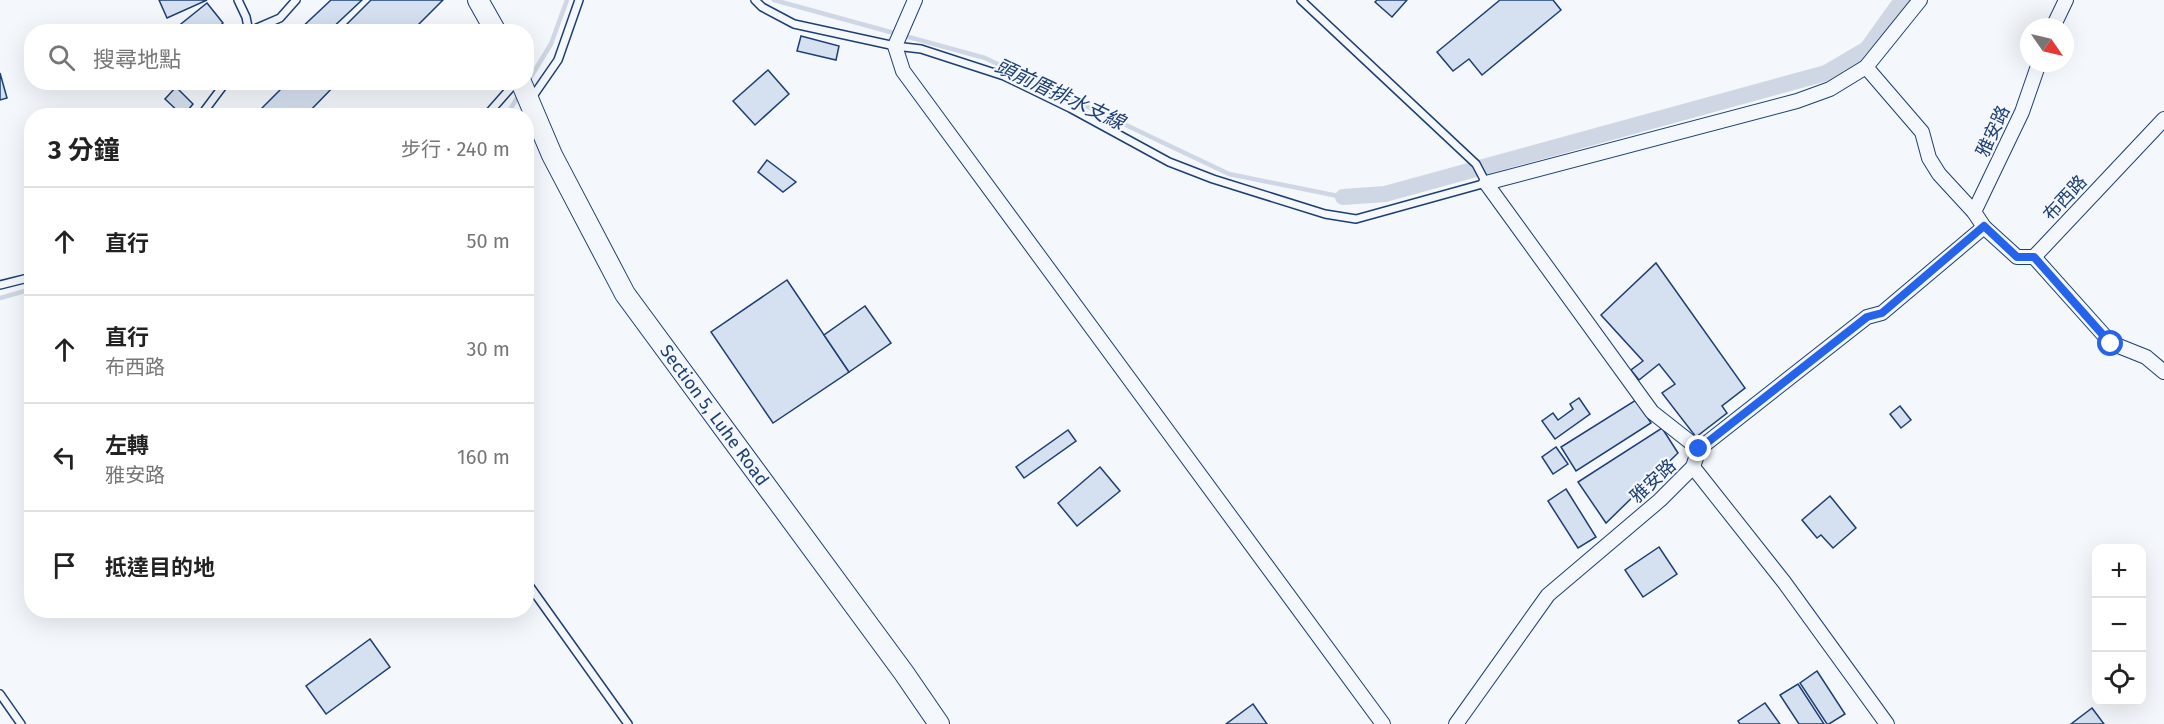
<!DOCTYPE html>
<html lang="zh-TW">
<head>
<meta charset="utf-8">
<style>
  body { margin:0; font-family:"Fira Sans","Noto Sans TC",sans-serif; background:#f6f6f6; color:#222 }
  .controls { position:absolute; right:18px; bottom:18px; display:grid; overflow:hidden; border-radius:12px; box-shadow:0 6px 24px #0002 }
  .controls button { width:54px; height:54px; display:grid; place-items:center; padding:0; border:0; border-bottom:2px solid #e0e0e0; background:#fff; color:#222; font:30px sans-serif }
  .compass { position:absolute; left:2020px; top:18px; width:54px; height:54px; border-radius:50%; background:#fff; box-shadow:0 6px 24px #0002; rotate:124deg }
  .stop { position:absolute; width:18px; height:18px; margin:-14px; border:4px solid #2563eb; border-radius:50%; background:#fff }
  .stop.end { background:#2563eb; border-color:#fff; box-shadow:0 2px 6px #0008 }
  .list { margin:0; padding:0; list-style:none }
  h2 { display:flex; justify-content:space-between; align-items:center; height:78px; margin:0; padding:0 24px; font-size:26px }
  h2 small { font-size:20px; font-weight:400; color:#767676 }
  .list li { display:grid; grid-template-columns:39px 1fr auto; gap:18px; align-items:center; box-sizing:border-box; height:108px; padding:0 24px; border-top:2px solid #e0e0e0 }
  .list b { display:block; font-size:22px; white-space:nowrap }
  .list p { margin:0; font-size:20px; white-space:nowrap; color:#767676 }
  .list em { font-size:20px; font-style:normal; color:#767676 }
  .icon { flex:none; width:33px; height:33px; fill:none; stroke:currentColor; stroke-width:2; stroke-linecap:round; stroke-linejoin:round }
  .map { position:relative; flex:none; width:2164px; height:724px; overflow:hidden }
  .search { position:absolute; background:#fff; box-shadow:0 6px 24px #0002; left:24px; top:24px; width:510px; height:66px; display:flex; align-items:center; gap:15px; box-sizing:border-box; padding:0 21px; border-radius:24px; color:#767676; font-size:22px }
  .panel { position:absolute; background:#fff; box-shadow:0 6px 24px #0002; left:24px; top:108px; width:510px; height:510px; border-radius:24px }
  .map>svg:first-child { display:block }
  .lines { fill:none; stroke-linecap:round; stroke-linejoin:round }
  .stream { stroke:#cfd7e4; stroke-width:4.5 }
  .canal { stroke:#cfd7e4; stroke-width:16 }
  .building { fill:#d5e0f0; stroke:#1d3f73; stroke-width:1.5 }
  .service-casing { stroke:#1d3f73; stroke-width:10 }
  .minor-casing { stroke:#1d3f73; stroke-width:16 }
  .secondary-casing { stroke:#1d3f73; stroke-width:22 }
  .service { stroke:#f4f7fb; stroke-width:7 }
  .minor { stroke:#f4f7fb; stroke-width:14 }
  .secondary { stroke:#f4f7fb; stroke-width:20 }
  .route { stroke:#2563eb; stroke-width:8 }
  .labels { text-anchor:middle; stroke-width:4.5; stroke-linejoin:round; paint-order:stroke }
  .street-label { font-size:18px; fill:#1d3f73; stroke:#f4f7fb }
  .water-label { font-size:20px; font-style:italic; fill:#1d3f73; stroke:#f4f7fb }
</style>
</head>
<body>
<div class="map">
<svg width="2164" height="724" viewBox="0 0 2164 724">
  <rect width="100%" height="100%" fill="#f4f7fb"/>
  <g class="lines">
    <g class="stream">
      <polyline points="774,0 985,58 1229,174 1343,197"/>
      <polyline points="527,83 551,44 567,0"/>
      <polyline points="506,116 519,95"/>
      <polyline points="0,298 32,289"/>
    </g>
    <polyline class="canal" points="1343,197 1385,194 1826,73 1867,49 1902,0"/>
  </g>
  <g class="building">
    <polygon points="159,0 207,0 167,18"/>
    <polygon points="331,0 362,0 328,32 297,32"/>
    <polygon points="371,0 443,0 411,32 401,32 395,26 390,32 339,32"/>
    <polygon points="1377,0 1407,0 1392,17 1375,2"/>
    <polygon points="1500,0 1553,0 1561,10 1482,75 1469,59 1453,71 1437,52"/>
    <polygon points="207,3 223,23 213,32 171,32"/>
    <polygon points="801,36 839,46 836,60 797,51"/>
    <polygon points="768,70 789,94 755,125 733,101"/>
    <polygon points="0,73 7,98 0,100"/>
    <polygon points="288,82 338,82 305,116 254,116"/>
    <polygon points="176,87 193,104 183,116 165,99"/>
    <polygon points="767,160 796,182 783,192 758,172"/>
    <polygon points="1656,263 1745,388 1722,406 1727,413 1696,437 1662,393 1675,384 1659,364 1639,380 1631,370 1643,361 1601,315"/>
    <polygon points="787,280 849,372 773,423 711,332"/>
    <polygon points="865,306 891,343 849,372 824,335"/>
    <polygon points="1579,398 1590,414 1555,439 1542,421 1553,413 1558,420 1573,409 1570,404"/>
    <polygon points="1636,400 1651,423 1576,471 1561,447"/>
    <polygon points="1900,406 1911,420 1901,428 1890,414"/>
    <polygon points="1662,428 1678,453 1606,523 1578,482"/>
    <polygon points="1068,430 1076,441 1024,478 1016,467"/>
    <polygon points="1556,447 1568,464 1553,474 1542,457"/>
    <polygon points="1100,467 1120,491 1077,526 1058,503"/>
    <polygon points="1566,489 1596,537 1578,548 1548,501"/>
    <polygon points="1830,496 1856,528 1833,548 1821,535 1817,538 1802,520"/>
    <polygon points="1659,547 1677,574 1643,597 1625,570"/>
    <polygon points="370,639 390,667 326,714 306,686"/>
    <polygon points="1817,671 1845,714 1829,724 1827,724 1800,683"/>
    <polygon points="1798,684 1824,724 1799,724 1780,695"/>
    <polygon points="1765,703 1780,724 1740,724 1738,721"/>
    <polygon points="1253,704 1267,724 1226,724"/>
    <polygon points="2092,708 2104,724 2071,724"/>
  </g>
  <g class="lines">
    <g class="service-casing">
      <g id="service">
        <polyline points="238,0 246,17 249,32"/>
        <polyline points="755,0 762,7 794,24 895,46 921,49 1004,76 1070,108 1169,162 1213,179 1325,214 1356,219 1486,183 1476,164 1301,0"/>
        <polyline points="250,31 280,18 296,0"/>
        <polyline points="531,99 558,60 579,0"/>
        <polyline points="203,116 205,110 226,82"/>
        <polyline points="486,116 516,82"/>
        <polyline points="0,285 32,277"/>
        <polyline points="526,581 628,724"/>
        <polyline points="0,694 21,724"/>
      </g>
    </g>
    <g class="minor-casing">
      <g id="minor">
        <polyline points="915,0 895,46 903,71 1383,724"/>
        <polyline points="2053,27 2066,0"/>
        <polyline points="1866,67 1922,132 1929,158 1939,174 1974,212 1984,227 2017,257 2034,257 2164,119"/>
        <polyline points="1974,212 2022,112 2039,63"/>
        <polyline points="2034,257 2111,343 2146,357 2164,372"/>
        <polyline points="1699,449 1652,412 1486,183 1797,101 1830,89 1866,67 1920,0"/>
        <polyline points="1693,467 1784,582 1887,724"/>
        <polyline points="1456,724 1548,595 1660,500 1693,467 1699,449 1867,317 1882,313 1984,227"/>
      </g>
    </g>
    <g class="secondary-casing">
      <g id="secondary">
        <polyline points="478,0 496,32"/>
        <path id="s1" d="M 521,82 L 552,155 L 625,294 L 904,673 L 939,724"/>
      </g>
    </g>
    <use href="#service" class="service"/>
    <use href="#minor" class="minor"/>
    <use href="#secondary" class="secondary"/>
  </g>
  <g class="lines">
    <polyline class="route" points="1699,449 1867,317 1882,313 1984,226 2017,257 2034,257 2111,344"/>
  </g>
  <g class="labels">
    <g class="street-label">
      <text transform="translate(1993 131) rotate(-65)" y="6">雅安路</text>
      <text transform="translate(2065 198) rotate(-47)" y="6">布西路</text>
      <text dy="6" stroke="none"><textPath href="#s1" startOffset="387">Section 5, Luhe Road</textPath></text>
      <text transform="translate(1653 481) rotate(-43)" y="6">雅安路</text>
    </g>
    <g class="water-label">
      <text transform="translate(1060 94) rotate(25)" y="7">頭前厝排水支線</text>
    </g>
  </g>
</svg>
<div class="controls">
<button>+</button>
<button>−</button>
<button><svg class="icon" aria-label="locate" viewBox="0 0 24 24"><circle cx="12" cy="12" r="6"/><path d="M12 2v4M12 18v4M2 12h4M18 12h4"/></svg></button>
</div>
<svg class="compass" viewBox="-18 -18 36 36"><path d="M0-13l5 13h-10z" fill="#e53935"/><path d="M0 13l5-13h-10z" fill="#767676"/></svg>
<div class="stop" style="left:2111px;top:344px"></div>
<div class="stop end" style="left:1699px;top:449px"></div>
<div class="search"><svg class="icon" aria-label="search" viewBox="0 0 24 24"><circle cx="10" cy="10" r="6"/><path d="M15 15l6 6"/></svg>搜尋地點</div>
<section class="panel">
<h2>3 分鐘<small>步行 · 240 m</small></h2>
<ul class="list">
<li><svg class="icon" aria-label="ahead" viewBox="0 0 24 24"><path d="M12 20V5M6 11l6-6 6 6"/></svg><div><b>直行</b></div><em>50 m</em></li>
<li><svg class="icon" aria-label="ahead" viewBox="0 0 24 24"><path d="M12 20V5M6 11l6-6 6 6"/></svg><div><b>直行</b><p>布西路</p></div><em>30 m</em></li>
<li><svg class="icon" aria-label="left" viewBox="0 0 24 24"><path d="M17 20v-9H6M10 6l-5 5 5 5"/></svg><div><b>左轉</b><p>雅安路</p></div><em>160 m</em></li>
<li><svg class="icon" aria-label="arrive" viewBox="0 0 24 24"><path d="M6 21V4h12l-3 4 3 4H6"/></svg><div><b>抵達目的地</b></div></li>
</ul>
</section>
</div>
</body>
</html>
